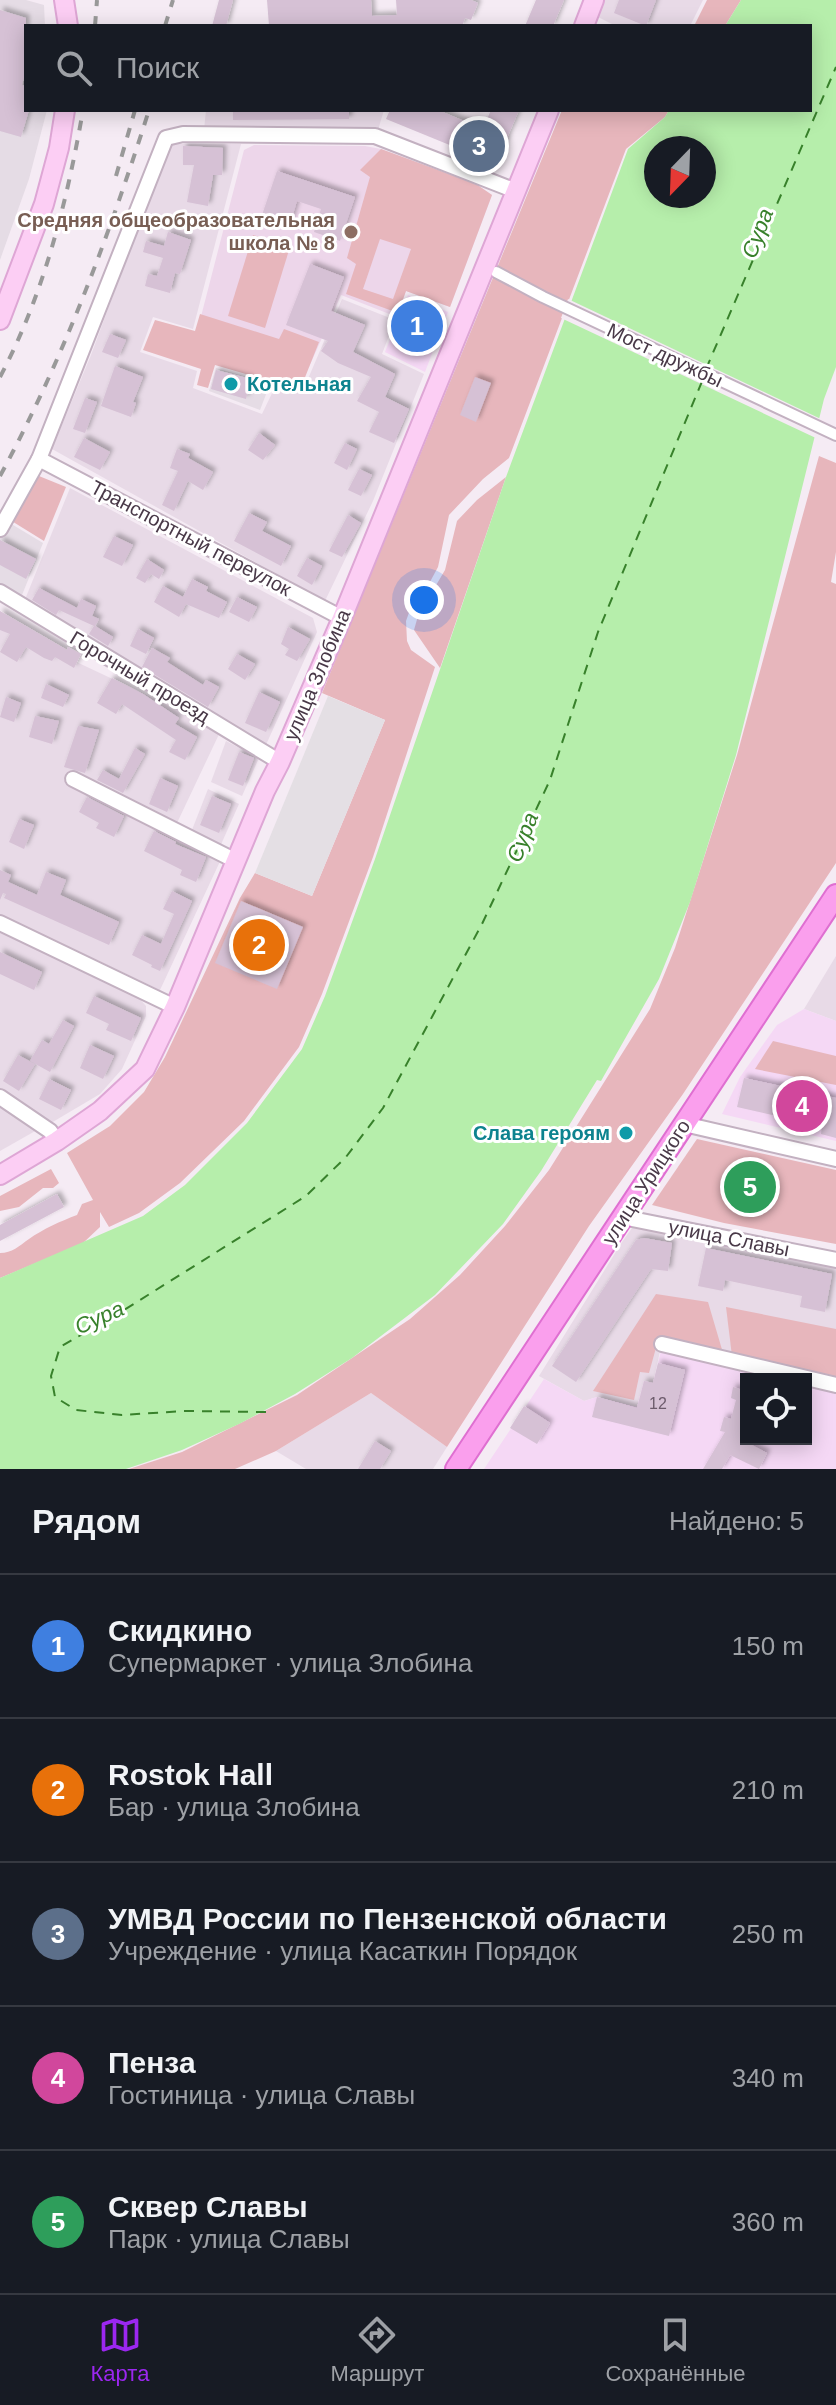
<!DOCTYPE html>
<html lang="ru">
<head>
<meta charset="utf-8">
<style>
  body { margin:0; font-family:Arial,sans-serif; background:#242831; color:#f1f3f6 }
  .controls { position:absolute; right:24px; bottom:24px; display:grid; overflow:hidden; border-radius:0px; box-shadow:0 4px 20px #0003 }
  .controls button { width:72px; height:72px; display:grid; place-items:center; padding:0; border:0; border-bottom:2px solid #363941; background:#171b24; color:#f1f3f6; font:40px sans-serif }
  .compass { position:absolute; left:644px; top:136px; width:72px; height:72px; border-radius:50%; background:#171b24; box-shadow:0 4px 20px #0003; rotate:203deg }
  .you { position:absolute; left:424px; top:600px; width:28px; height:28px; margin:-20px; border:6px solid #fff; border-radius:50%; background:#1a73e8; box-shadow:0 0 0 12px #1a73e833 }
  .badge { display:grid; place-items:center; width:52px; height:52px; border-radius:50%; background:#9b27f0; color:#fff; font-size:26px; font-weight:700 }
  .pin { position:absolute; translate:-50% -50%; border:4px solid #fff; box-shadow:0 2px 8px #0006 }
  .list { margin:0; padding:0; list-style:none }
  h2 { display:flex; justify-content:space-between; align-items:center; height:104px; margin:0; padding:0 32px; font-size:34px }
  h2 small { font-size:26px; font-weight:400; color:#9ea1a6 }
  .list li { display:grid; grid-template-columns:52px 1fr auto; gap:24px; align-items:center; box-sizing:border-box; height:144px; padding:0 32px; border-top:2px solid #363941 }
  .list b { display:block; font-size:30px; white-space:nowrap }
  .list p { margin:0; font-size:26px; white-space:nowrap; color:#9ea1a6 }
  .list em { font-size:26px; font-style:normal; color:#9ea1a6 }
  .icon { flex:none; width:44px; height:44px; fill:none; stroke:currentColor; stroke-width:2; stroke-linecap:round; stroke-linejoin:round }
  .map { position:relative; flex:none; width:836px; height:1469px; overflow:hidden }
  .search { position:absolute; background:#171b24; box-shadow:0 4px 20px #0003; left:24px; right:24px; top:24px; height:88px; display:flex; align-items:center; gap:20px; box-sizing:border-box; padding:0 28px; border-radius:0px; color:#9ea1a6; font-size:30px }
  .sheet { height:824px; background:#171b24 }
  nav { display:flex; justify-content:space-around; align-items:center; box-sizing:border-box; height:112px; border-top:2px solid #363941; background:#171b24; font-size:22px; color:#9ea1a6 }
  nav a { display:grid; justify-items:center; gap:4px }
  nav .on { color:#9b27f0 }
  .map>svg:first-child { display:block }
  .residential { fill:#e8dae7 }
  .commercial { fill:#f5d8f5 }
  .industrial { fill:#e5dce5 }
  .education { fill:#edd6ea }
  .green { fill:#e7b6bc; fill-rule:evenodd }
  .parking { fill:#e4dfe4 }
  .water { fill:#b6eeab; fill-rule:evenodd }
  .pier { fill:#f5ebf4 }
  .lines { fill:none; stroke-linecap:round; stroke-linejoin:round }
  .ferry { stroke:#38812b; stroke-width:2; stroke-dasharray:10 8; stroke-linecap:butt }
  .building { fill:#d6c1d5; filter:url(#shadow) }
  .pedestrian-casing { stroke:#c3b1c1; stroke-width:14 }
  .minor-casing { stroke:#c3b1c1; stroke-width:18 }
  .secondary-casing { stroke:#dea6d5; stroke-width:22 }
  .primary-casing { stroke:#df6fd1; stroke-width:24 }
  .pedestrian { stroke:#fff; stroke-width:10 }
  .minor { stroke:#fff; stroke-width:14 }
  .secondary { stroke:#fccef4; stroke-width:18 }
  .primary { stroke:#fa9fed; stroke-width:20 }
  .rail { stroke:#999; stroke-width:4; stroke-dasharray:10 10; stroke-linecap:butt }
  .education-dot { fill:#8d6e63; stroke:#fff; stroke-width:3 }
  .culture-dot { fill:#0f9aa8; stroke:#fff; stroke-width:3 }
  .labels { text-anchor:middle; stroke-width:6; stroke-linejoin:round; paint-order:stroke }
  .number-label { font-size:16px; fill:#6c5b6b }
  .education-label { font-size:20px; font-weight:bold; fill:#785e54; stroke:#fff; text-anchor:end }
  .street-label { font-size:20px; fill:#493948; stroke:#fff }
  .culture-label { font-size:20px; font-weight:bold; fill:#0d838f; stroke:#fff; text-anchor:start }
  .water-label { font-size:22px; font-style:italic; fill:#38812b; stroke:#fff }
</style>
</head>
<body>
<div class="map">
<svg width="836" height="1469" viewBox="0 0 836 1469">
  <defs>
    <filter id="shadow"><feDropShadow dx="3.5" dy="-3.5" stdDeviation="2" flood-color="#0004"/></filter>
  </defs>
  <rect width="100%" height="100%" fill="#f5ebf4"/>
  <g class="residential">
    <polygon points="604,0 703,0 690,26 616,26 598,17"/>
    <polygon points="206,110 384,110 378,130 204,130"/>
    <polygon points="169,144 241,144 193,329 153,317 140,352 197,371 193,388 262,414 275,387 302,393 342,299 395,320 382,354 424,374 373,501 325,601 52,449 91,355"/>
    <polygon points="70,488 313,618 317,632 265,747 24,602"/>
    <polygon points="0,626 221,730 177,823 71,773 223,855 160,990 0,914"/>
    <polygon points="226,741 259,758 242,796 211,782"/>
    <polygon points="208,789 239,804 219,849 190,835"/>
    <polygon points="0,930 136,995 146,1006 146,1016 122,1069 100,1094 51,1123 0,1088"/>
    <polygon points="836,956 836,1021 804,1009"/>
    <polygon points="0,1105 37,1130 0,1151"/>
    <polygon points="637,1224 836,1263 836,1389 660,1351 653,1384 637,1408 597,1397 584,1401 539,1376 622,1242 632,1228"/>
    <polygon points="371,1393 447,1447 433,1469 306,1469 276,1451"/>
  </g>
  <g class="commercial">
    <polygon points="408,295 448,312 425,372 385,352"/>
    <polygon points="804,1009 836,1021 836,1141 722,1114 740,1077 777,1025"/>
    <polygon points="661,1351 789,1379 746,1379 746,1439 806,1439 806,1383 836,1389 836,1469 484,1469 544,1379 584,1401 597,1397 637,1407 644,1381 653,1383"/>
  </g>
  <g class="industrial">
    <polygon points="0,0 26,0 44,5 45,26 26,26 26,110 47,110 29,179 0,260"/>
    <polygon points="216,368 270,384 260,410 209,391"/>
    <polygon points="8,522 43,543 20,600 0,588 0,537"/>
  </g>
  <polygon class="education" points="254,145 365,146 381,149 476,184 492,195 450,307 406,291 397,317 341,295 309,367 197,332 244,150"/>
  <g class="green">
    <polygon points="707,0 741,0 725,26 694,26"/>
    <path d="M 562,110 L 669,110 L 665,117 L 626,149 L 509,458 L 483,479 L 449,515 L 438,567 L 424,593 L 411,607 L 406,621 L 407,641 L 411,650 L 435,667 L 373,857 L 322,994 L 299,1047 L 244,1121 L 180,1183 L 139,1213 L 109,1227 L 100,1212 L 100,1227 L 82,1244 L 0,1278 L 0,1253 C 12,1253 19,1246 29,1239 C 43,1229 61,1221 77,1215 L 82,1204 L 93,1200 L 67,1153 L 110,1126 L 144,1092 L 165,1057 L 240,898 L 255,873 L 312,896 L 385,720 L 322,693 Z"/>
    <path d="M 381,149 L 476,184 L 492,195 L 450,307 L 406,291 L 398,313 L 346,294 L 356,264 L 347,258 L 370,177 L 360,170 ZM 380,239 L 411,249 L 393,299 L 363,289 Z"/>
    <polygon points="253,235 290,247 265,328 228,316"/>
    <polygon points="200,314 279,339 284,329 319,342 300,390 215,365 208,388 197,385 201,369 143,350 155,320 195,331"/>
    <polygon points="819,456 836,463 836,552 831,582 836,584 836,863 683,1094 589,1226 447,1447 371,1393 276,1451 235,1469 129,1469 182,1452 297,1395 410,1319 460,1275 505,1226 549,1170 650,1009 675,948 737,755"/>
    <polygon points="34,474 66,487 44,541 10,520"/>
    <polygon points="506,477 440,668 414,630 418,616 445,570 457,521 477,500"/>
    <polygon points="773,1041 836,1056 836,1085 755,1069"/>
    <polygon points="697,1139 836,1170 836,1244 724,1223 652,1205"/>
    <polygon points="51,1169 59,1183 53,1188 43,1188 19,1207 0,1211 0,1196"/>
    <polygon points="656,1294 708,1302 723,1353 659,1337 649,1373 640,1372 634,1400 593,1391"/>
    <polygon points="726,1307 836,1329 836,1380 732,1356"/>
  </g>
  <polygon class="parking" points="328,696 385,720 312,896 255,873"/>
  <path class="water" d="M 741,0 L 836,0 L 836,367 L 824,399 L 736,755 L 690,902 L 659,979 L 601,1081 L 597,1080 L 541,1171 L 503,1224 L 435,1295 L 352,1358 L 295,1394 L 239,1424 L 182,1450 L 126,1469 L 0,1469 L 0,1278 L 143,1216 L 185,1185 L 247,1123 L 302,1049 L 325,996 L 375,859 L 506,477 L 628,149 L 665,117 L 669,110 L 810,110 L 810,26 L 725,26 ZM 656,148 L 704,148 L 704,196 L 656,196 Z"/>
  <polygon class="pier" points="568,299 823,420 818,439 561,318"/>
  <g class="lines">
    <g class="ferry">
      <polyline points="706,369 836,67"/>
      <polyline points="266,1412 184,1411 122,1415 76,1410 55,1397 51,1376 60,1347 116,1315 306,1196 346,1157 383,1108 482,924 550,780 598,632 703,379"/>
    </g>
  </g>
  <g class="building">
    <polygon points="219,0 233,0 226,26 212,26"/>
    <polygon points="267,0 371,0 372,16 397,15 396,0 471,0 478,3 471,20 465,18 462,26 269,26"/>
    <polygon points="536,0 564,0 553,26 525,26"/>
    <polygon points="619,0 656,0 646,26 614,13"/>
    <polygon points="0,10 26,18 26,70 22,85 26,86 26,110 29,110 21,137 0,131"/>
    <polygon points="233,110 349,110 349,119 233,120"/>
    <polygon points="390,110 438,110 483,129 491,110 519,110 496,164 386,119"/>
    <polygon points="183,146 223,148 222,175 213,175 208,206 187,202 194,165 183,165"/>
    <polygon points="277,171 355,197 340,241 314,232 321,209 297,201 290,224 262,215"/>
    <polygon points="168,232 191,240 180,274 175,273 170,293 145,286 148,274 157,276 163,258 143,252 146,241 164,246"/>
    <polygon points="310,264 344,277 331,311 365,325 353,352 395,374 385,397 409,409 394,443 369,432 379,412 357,401 371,377 338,363 321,351 328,341 286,325"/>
    <polygon points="407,309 436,322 424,350 394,337"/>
    <polygon points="110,334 126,340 118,358 102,352"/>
    <polygon points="115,366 143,377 133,402 136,403 131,417 101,406"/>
    <polygon points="216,370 251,379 246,399 211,389"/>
    <polygon points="475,377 491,383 476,422 460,415"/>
    <polygon points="85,398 97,402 85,433 73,429"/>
    <polygon points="259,433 275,445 263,460 248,450"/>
    <polygon points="84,438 110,452 100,470 74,457"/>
    <polygon points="345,443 357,449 347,470 334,463"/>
    <polygon points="177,449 190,454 188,458 213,472 203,490 188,481 174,511 162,505 178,471 170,468"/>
    <polygon points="359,469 372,475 361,496 348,490"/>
    <polygon points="249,513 267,522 262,531 291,546 281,566 234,541"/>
    <polygon points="348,515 361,523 342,557 329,551"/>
    <polygon points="114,536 133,545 122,566 103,557"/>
    <polygon points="0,540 36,559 26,579 0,565"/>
    <polygon points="307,558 322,566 312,585 297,576"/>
    <polygon points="147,559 164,570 159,579 151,574 145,583 136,578"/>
    <polygon points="192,579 208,587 206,591 227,602 219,618 186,604 179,617 154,602 163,586 183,597"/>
    <polygon points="39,588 77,608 81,599 96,606 92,616 99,619 95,626 113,637 108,646 89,634 94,626 59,610 56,615 32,600"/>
    <polygon points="237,597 257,607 249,622 229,612"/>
    <polygon points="0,611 67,650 68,647 81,654 74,668 55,657 52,661 44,658 26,647 17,662 0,652 10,634 0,630"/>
    <polygon points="288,627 310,639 297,661 285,655 289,649 281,644"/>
    <polygon points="138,629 154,638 146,654 130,646"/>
    <polygon points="152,648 170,658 167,662 203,685 206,680 219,687 208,707 142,667"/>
    <polygon points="237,654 255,664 245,680 228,669"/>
    <polygon points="112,678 143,694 179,718 175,724 197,737 185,760 169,752 176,740 122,704 116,714 97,703"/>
    <polygon points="46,684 69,695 63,707 41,698"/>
    <polygon points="259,692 280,702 266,732 245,723"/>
    <polygon points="6,697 21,703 14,722 0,717"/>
    <polygon points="35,716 59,721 52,744 29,737"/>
    <polygon points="78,726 99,730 85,773 64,767"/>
    <polygon points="135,748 145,754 123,793 97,780 103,770 119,779"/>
    <polygon points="239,752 254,758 243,786 228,780"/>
    <polygon points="160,778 178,786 167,812 149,804"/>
    <polygon points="212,796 231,804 219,833 200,825"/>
    <polygon points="87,797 124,816 114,837 96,828 99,823 79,812"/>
    <polygon points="19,819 34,825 24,849 9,842"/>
    <polygon points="154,831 176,842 175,844 206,857 196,882 180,875 182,870 144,851"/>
    <polygon points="0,870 11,875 8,882 37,895 46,872 66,880 60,895 119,922 109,945 4,898 6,894 3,893 0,900"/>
    <polygon points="172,891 192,901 160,971 151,967 152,965 132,955 142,935 161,944 174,914 163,909"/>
    <polygon points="241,901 303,927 277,989 215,963"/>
    <polygon points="0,952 42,972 34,990 0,974"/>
    <polygon points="94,996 141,1018 131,1041 106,1030 109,1024 86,1013"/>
    <polygon points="63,1020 74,1026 50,1072 30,1061 42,1040 49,1044"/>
    <polygon points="90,1045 114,1056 103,1079 80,1068"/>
    <polygon points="18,1055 35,1064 19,1091 3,1081"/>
    <polygon points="744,1078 836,1098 836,1138 821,1134 822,1126 737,1107"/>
    <polygon points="49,1079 71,1090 61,1110 39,1099"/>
    <polygon points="57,1194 64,1207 0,1241 0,1225"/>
    <polygon points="644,1238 672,1243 668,1271 651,1269 576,1382 552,1366 636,1240"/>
    <polygon points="706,1248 832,1274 825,1312 800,1307 802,1296 725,1280 723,1291 698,1286"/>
    <polygon points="658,1363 685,1370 669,1436 592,1417 597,1397 637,1408 644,1381 653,1383"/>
    <polygon points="733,1387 746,1391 746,1424 742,1440 767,1453 759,1469 730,1455 722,1469 703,1469 725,1432 720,1431 724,1417 731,1419 736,1400 731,1398"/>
    <polygon points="524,1406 550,1423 537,1444 510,1428"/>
    <polygon points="375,1441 391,1451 380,1469 358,1469"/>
  </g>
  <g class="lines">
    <g class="pedestrian-casing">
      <polyline id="pedestrian" points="496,272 543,297 836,435"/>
    </g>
    <g class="minor-casing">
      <g id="minor">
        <polyline points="39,459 342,618"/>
        <polyline points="0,529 39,459 166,138 183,134 375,136 516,191"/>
        <polyline points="0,592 280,762"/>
        <polyline points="73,779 236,861"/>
        <polyline points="0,923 175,1007"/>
        <polyline points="0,1097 50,1131 57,1141"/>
        <polyline points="684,1124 836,1159"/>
        <polyline points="622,1217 836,1260"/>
        <polyline points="662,1344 836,1385"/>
      </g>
    </g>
    <g class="secondary-casing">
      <g id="secondary">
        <polyline points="64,0 68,26"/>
        <polyline points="584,26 594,0"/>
        <polyline points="0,320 44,204 59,148 65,110"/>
        <polyline points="0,1175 57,1141 100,1111 145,1069 175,1007 265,791 280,762 342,618 549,110"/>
      </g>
    </g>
    <g class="primary-casing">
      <polyline id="primary" points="456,1469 836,895"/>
    </g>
    <use href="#pedestrian" class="pedestrian"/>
    <use href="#minor" class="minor"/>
    <use href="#secondary" class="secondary"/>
    <use href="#primary" class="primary"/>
    <g class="rail">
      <polyline points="95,26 97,0"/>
      <polyline points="165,26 173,0"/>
      <polyline points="116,176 135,110"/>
      <path d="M 0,377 C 44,294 67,202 83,110"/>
      <path d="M 0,476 C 63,360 109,236 149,110"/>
    </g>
  </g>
  <circle class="education-dot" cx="351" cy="232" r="8"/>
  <g class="culture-dot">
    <circle cx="231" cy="384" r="8"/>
    <circle cx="626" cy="1133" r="8"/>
  </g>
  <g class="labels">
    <g class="number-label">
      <text x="658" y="1409">12</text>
    </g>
    <g class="education-label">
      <text x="335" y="227">Средняя общеобразовательная<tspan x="335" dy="23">школа № 8</tspan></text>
    </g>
    <g class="street-label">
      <text transform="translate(665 355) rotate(25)" y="7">Мост дружбы</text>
      <text transform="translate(191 538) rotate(28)" y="7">Транспортный переулок</text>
      <text transform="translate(317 675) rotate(-67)" y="7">улица Злобина</text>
      <text transform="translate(140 677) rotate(31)" y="7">Горочный проезд</text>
      <text transform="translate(646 1182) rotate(-57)" y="7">улица Урицкого</text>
      <text transform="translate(729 1238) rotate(11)" y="7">улица Славы</text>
    </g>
    <g class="culture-label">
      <text x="247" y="391">Котельная</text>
      <text x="610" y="1140" text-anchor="end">Слава героям</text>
    </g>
    <g class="water-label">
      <text transform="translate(757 233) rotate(-69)" y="8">Сура</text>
      <text transform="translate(522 837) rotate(-69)" y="8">Сура</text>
      <text transform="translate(99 1317) rotate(-24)" y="8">Сура</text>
    </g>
  </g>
</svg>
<div class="controls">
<button><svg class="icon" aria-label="locate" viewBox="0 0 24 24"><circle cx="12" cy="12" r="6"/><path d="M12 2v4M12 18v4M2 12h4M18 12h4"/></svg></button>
</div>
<svg class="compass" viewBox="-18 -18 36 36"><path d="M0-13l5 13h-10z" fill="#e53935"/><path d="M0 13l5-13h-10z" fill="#9ea1a6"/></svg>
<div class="you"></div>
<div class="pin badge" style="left:417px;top:326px;background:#3f7fe0">1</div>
<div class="pin badge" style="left:259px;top:945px;background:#e8710a">2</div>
<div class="pin badge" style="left:479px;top:146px;background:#5c6f8a">3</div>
<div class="pin badge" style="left:802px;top:1106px;background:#d1479c">4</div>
<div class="pin badge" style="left:750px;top:1187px;background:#2e9e5b">5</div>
<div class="search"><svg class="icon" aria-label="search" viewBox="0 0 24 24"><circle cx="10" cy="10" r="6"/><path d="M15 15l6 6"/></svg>Поиск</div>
</div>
<section class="sheet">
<h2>Рядом<small>Найдено: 5</small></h2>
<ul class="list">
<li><span class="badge" style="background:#3f7fe0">1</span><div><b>Скидкино</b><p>Супермаркет · улица Злобина</p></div><em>150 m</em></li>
<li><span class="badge" style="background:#e8710a">2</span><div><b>Rostok Hall</b><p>Бар · улица Злобина</p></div><em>210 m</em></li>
<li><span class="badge" style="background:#5c6f8a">3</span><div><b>УМВД России по Пензенской области</b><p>Учреждение · улица Касаткин Порядок</p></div><em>250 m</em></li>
<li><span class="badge" style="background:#d1479c">4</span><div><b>Пенза</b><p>Гостиница · улица Славы</p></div><em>340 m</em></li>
<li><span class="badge" style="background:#2e9e5b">5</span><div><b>Сквер Славы</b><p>Парк · улица Славы</p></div><em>360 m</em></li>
</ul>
</section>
<nav>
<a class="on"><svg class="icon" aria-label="map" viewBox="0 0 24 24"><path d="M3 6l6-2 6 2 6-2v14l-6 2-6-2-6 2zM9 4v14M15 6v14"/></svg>Карта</a>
<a><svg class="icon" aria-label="directions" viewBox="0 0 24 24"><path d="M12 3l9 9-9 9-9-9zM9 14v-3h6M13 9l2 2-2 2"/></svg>Маршрут</a>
<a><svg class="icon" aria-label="saved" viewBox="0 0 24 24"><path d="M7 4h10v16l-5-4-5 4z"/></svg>Сохранённые</a>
</nav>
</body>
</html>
